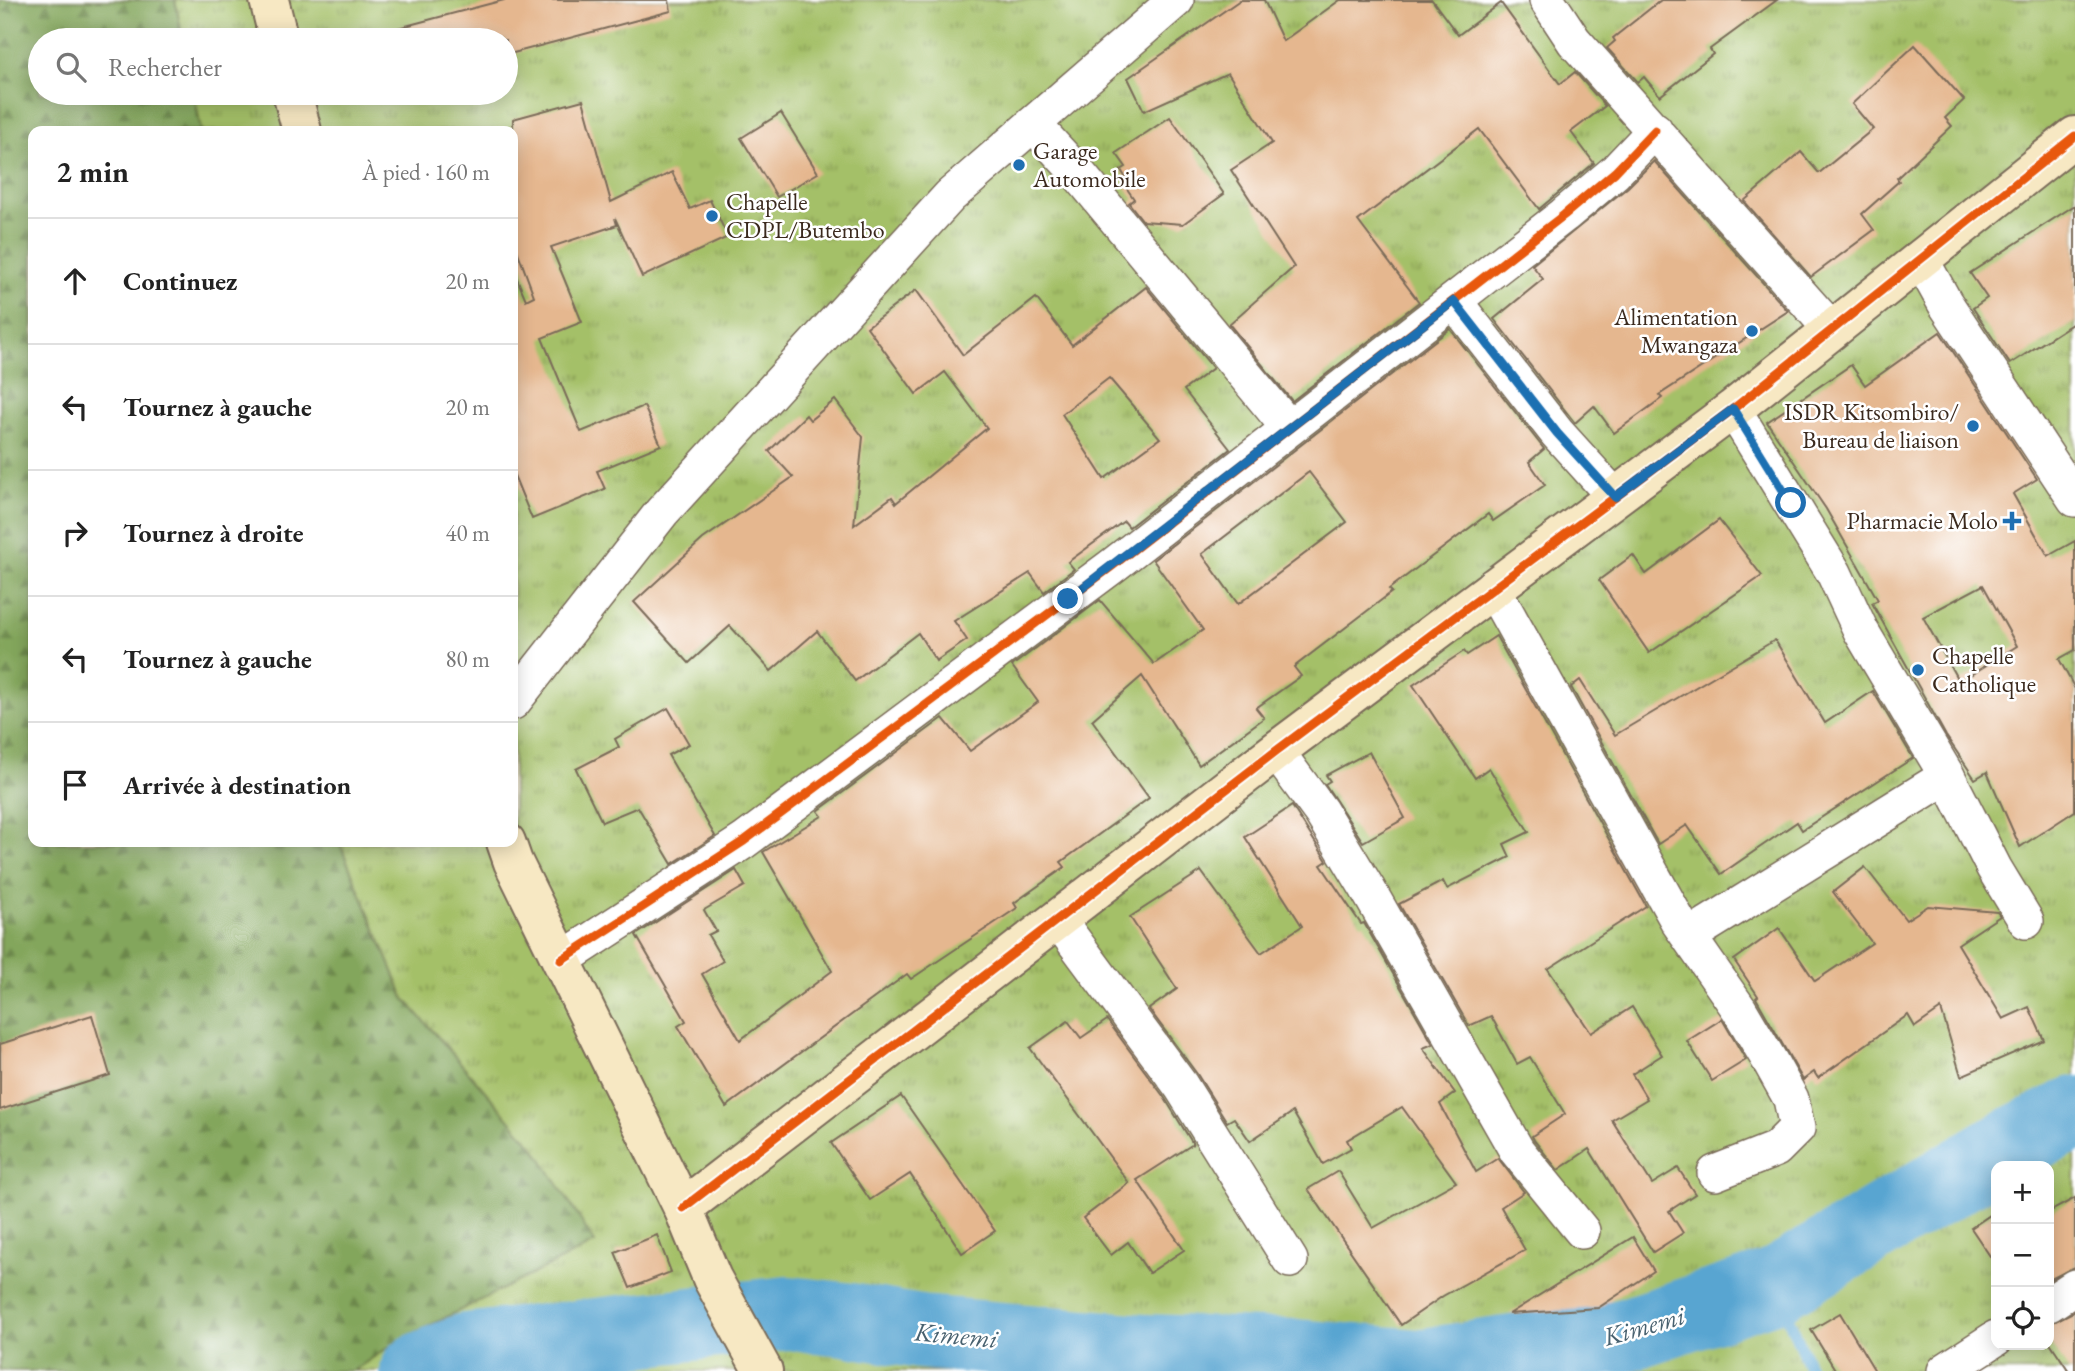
<!DOCTYPE html>
<html lang="fr">
<head>
<meta charset="utf-8">
<style>
  body { margin:0; font-family:"EB Garamond",serif; background:#f6f6f6; color:#222 }
  .controls { position:absolute; right:21px; bottom:21px; display:grid; overflow:hidden; border-radius:14px; box-shadow:0 4px 18px #0003 }
  .controls button { width:63px; height:63px; display:grid; place-items:center; padding:0; border:0; border-bottom:2px solid #e0e0e0; background:#fff; color:#222; font:35px sans-serif }
  .stop { position:absolute; width:21px; height:21px; margin:-16px; border:5px solid #1f6fb2; border-radius:50%; background:#fff }
  .stop.end { background:#1f6fb2; border-color:#fff; box-shadow:0 2px 7px #0008 }
  .list { margin:0; padding:0; list-style:none }
  h2 { display:flex; justify-content:space-between; align-items:center; height:91px; margin:0; padding:0 28px; font-size:30px }
  h2 small { font-size:23px; font-weight:400; color:#767676 }
  .list li { display:grid; grid-template-columns:46px 1fr auto; gap:21px; align-items:center; box-sizing:border-box; height:126px; padding:0 28px; border-top:2px solid #e0e0e0 }
  .list b { display:block; font-size:26px; white-space:nowrap }
  .list em { font-size:23px; font-style:normal; color:#767676 }
  .icon { flex:none; width:38px; height:38px; fill:none; stroke:currentColor; stroke-width:2; stroke-linecap:round; stroke-linejoin:round }
  .map { position:relative; flex:none; width:2075px; height:1371px; overflow:hidden }
  .search { position:absolute; background:#fff; box-shadow:0 4px 18px #0003; left:28px; top:28px; width:490px; height:77px; display:flex; align-items:center; gap:18px; box-sizing:border-box; padding:0 24px; border-radius:38px; color:#767676; font-size:26px }
  .panel { position:absolute; background:#fff; box-shadow:0 4px 18px #0003; left:28px; top:126px; width:490px; height:721px; border-radius:14px }
  .map>svg:first-child { display:block }
  .grass { fill:url(#grass-tufts); stroke:#707542; stroke-width:2; fill-rule:evenodd }
  .forest { fill:url(#forest-firs); stroke:#5f683d; stroke-width:2 }
  .lines { fill:none; stroke-linecap:round; stroke-linejoin:round }
  .stream { stroke:#59a5d1; stroke-width:12 }
  .river { stroke:#59a5d1; stroke-width:74 }
  .building { fill:#e5b78f; fill-rule:evenodd }
  .street-casing { stroke:#7a6b59; stroke-width:38 }
  .secondary-casing { stroke:#7a6b59; stroke-width:42 }
  .street { stroke:#fff; stroke-width:35 }
  .secondary { stroke:#f7e8c3; stroke-width:38 }
  .cycleway-casing { stroke:#fff; stroke-width:13 }
  .cycleway { stroke:#e8590c; stroke-width:9 }
  .route { stroke:#1f6fb2; stroke-width:9 }
  .poi-dot { fill:#1f6fb2; stroke:#fff; stroke-width:2.5 }
  .labels { text-anchor:middle; stroke-width:5; stroke-linejoin:round; paint-order:stroke }
  .poi-label { font-size:24px; fill:#3b2a1e; stroke:#fff; text-anchor:start }
  .water-label { font-size:26px; font-style:italic; fill:#48616f; stroke:#fff }
</style>
</head>
<body>
<div class="map">
<svg width="2075" height="1371" viewBox="0 0 2075 1371">
  <defs>
    <pattern id="grass-tufts" width="24" height="20" patternUnits="userSpaceOnUse" patternTransform="scale(1.75)"><rect width="24" height="20" fill="#a4c067"/><path d="M3 7l-1-3M5 7V3M7 7l1-3M15 17l-1-3M17 17v-4M19 17l1-3" fill="none" stroke="#879c54"/></pattern>
    <pattern id="forest-firs" width="22" height="20" patternUnits="userSpaceOnUse" patternTransform="scale(1.75)"><rect width="22" height="20" fill="#83a65c"/><path d="M5 1l3.5 6h-7zM16 11l3.5 6h-7z" fill="#6c874b"/></pattern>
  </defs>
  <rect width="100%" height="100%" fill="#fff"/>
  <filter id="ink" filterUnits="userSpaceOnUse"><feTurbulence type="fractalNoise" baseFrequency=".0143" numOctaves="2"/><feDisplacementMap in="SourceGraphic" scale="14" xChannelSelector="R" yChannelSelector="G"/><feConvolveMatrix kernelMatrix="1 2 1 2 8 2 1 2 1" color-interpolation-filters="sRGB"/></filter>
  <filter id="wash" filterUnits="userSpaceOnUse"><feTurbulence type="fractalNoise" baseFrequency=".00686" numOctaves="4" result="noise"/><feDisplacementMap in="SourceGraphic" scale="28" xChannelSelector="R" yChannelSelector="G"/><feGaussianBlur stdDeviation="1.57" result="paint"/><feColorMatrix in="noise" values="0 0 0 0 0 0 0 0 0 0 0 0 0 0 0 0 0 1.4 0 .05"/><feComposite in="paint" operator="in"/></filter>
  <g filter="url(#wash)">
    <rect width="100%" height="100%" fill="#f0e4c7"/>
    <path class="grass" d="M 175,0 L 2075,0 L 2075,1371 L 353,1371 L 396,1342 L 537,1151 L 404,998 L 339,842 L 513,842 L 513,131 L 201,131 L 194,93 L 506,93 L 506,40 L 183,40 ZM 1996,1166 L 2049,1166 L 2049,1345 L 1996,1345 Z"/>
    <polygon class="forest" points="0,0 175,0 183,40 40,40 40,93 194,93 201,131 33,131 33,842 339,842 404,998 537,1151 595,1243 396,1342 353,1371 0,1371"/>
    <g class="lines">
      <polyline class="stream" points="1774,1285 1811,1371"/>
      <polyline class="river" points="417,1371 466,1350 788,1313 844,1319 920,1332 1145,1351 1294,1356 1417,1366 1622,1336 1776,1285 2001,1150 2075,1113"/>
    </g>
    <g id="blocks">
      <g class="building">
        <polygon points="504,0 669,0 671,11 506,55 506,40 395,40 394,29"/>
        <polygon points="1240,0 1264,0 1283,41 1340,0 1432,0 1458,35 1501,3 1560,84 1575,72 1605,106 1571,132 1594,163 1539,209 1479,129 1358,221 1419,302 1292,401 1229,324 1294,267 1231,170 1272,143 1228,73 1144,111 1128,78"/>
        <polygon points="1661,0 1777,0 1710,49 1713,54 1660,96 1644,77 1638,82 1607,48 1615,41 1613,38"/>
        <polygon points="1915,45 1964,100 1945,118 1952,126 1897,178 1899,181 1862,214 1874,230 1811,277 1744,201 1801,152 1819,173 1873,129 1852,104"/>
        <polygon points="583,100 611,202 672,172 690,209 710,200 728,237 642,277 615,218 617,225 551,247 582,322 542,338 581,432 644,406 661,445 597,471 605,489 532,519 513,473 513,269 526,300 534,296 513,239 513,119"/>
        <polygon points="781,113 818,173 777,197 741,138"/>
        <polygon points="1170,117 1224,194 1183,224 1143,221 1129,203 1134,199 1123,183 1127,180 1121,170 1126,167 1116,153"/>
        <polygon points="1654,161 1788,311 1659,395 1662,398 1614,433 1594,406 1575,423 1494,319 1543,279 1532,265 1628,187"/>
        <polygon points="2075,205 2075,322 2010,364 1973,308 1987,298 1970,273"/>
        <path d="M 1146,287 L 1213,368 L 1184,390 L 1230,449 L 1129,527 L 1124,521 L 1068,562 L 1074,569 L 1044,592 L 1030,573 L 954,621 L 967,640 L 936,661 L 918,633 L 855,681 L 817,631 L 771,671 L 730,626 L 689,663 L 634,602 L 703,539 L 793,477 L 769,451 L 806,415 L 810,420 L 835,400 L 863,437 L 854,525 L 892,497 L 896,503 L 987,428 L 945,372 L 916,394 L 867,327 L 916,290 L 963,355 L 1036,298 L 1072,345 ZM 1109,378 L 1160,438 L 1104,479 L 1062,414 Z"/>
        <path d="M 1450,329 L 1544,449 L 1529,462 L 1545,485 L 1493,521 L 1488,514 L 1389,589 L 1392,592 L 1294,667 L 1301,676 L 1256,708 L 1264,718 L 1199,765 L 1142,676 L 1092,720 L 1149,798 L 1061,862 L 1065,867 L 1014,903 L 1017,908 L 911,979 L 907,974 L 726,1107 L 678,1026 L 686,1021 L 636,935 L 736,870 L 745,886 L 704,910 L 716,931 L 708,935 L 723,961 L 702,974 L 740,1040 L 832,971 L 763,852 L 822,816 L 818,811 L 943,718 L 970,751 L 1038,702 L 1012,666 L 1100,600 L 1154,664 L 1203,630 L 1153,560 ZM 1309,472 L 1347,522 L 1238,604 L 1202,554 Z"/>
        <path d="M 1940,332 L 2037,479 L 2013,494 L 2048,556 L 2075,541 L 2075,650 L 2059,659 L 2075,689 L 2075,811 L 2020,847 L 1987,772 L 1975,779 L 1946,736 L 1872,603 L 1878,600 L 1826,509 L 1767,422 L 1851,365 L 1865,385 ZM 1983,585 L 2017,646 L 1959,682 L 1923,617 Z"/>
        <polygon points="1719,520 1762,576 1649,653 1599,580 1633,555 1646,574"/>
        <polygon points="1496,636 1646,906 1548,969 1591,1033 1632,1007 1662,1055 1632,1074 1647,1099 1612,1120 1652,1184 1678,1168 1695,1194 1669,1211 1683,1233 1653,1252 1589,1149 1558,1170 1534,1140 1532,1136 1565,1114 1530,1057 1517,1064 1491,1016 1469,1026 1399,904 1443,881 1447,889 1510,857 1504,844 1529,832 1489,768 1475,778 1413,685 1464,651 1467,655"/>
        <polygon points="1775,640 1825,723 1873,691 1913,758 1802,830 1797,822 1721,874 1687,825 1658,844 1571,687 1580,680 1615,735"/>
        <polygon points="668,708 689,744 668,755 715,836 672,864 638,807 602,822 576,769 619,747 615,739"/>
        <polygon points="1369,752 1405,818 1363,842 1325,784 1330,781 1326,775"/>
        <polygon points="1292,806 1327,861 1321,865 1361,924 1364,923 1433,1044 1423,1048 1455,1093 1440,1104 1476,1172 1498,1158 1524,1192 1501,1207 1525,1250 1443,1296 1401,1325 1308,1189 1338,1171 1373,1228 1456,1182 1402,1107 1347,1140 1351,1148 1323,1164 1293,1112 1250,1141 1234,1118 1227,1122 1197,1074 1149,1009 1177,989 1130,917 1201,871 1261,953 1302,926 1245,837"/>
        <polygon points="1865,867 1906,920 1928,906 1997,912 2000,916 1958,944 2003,1019 2029,1007 2044,1040 1961,1076 1941,1009 1915,1027 1908,1015 1818,1078 1814,1072 1803,1080 1756,998 1758,996 1734,960 1779,928 1815,981 1872,943 1833,892"/>
        <polygon points="92,1015 110,1075 0,1110 0,1044"/>
        <polygon points="1722,1019 1746,1060 1712,1081 1687,1041"/>
        <polygon points="1107,1020 1164,1097 1193,1144 1137,1180 1184,1250 1149,1273 1128,1242 1111,1255 1083,1218 1129,1183 1030,1048 1068,1021 1081,1038"/>
        <polygon points="901,1096 995,1231 962,1253 910,1174 870,1200 831,1143"/>
        <polygon points="2075,1198 2075,1267 2049,1280 2049,1203 2053,1210"/>
        <polygon points="1996,1211 1996,1265 1971,1228"/>
        <polygon points="657,1235 671,1272 630,1288 615,1252"/>
        <polygon points="1633,1237 1654,1271 1598,1308 1509,1314"/>
        <polygon points="2075,1311 2075,1371 2069,1371 2049,1341 2049,1324"/>
        <polygon points="1840,1313 1875,1371 1836,1371 1811,1330"/>
      </g>
    </g>
  </g>
  <g filter="url(#ink)">
    <use href="#blocks" fill-opacity="0" stroke="#7a6b59" stroke-width="2"/>
    <g class="lines">
      <g class="street-casing">
        <g id="street">
          <polyline points="1547,0 1574,41 1831,329"/>
          <polyline points="1033,124 1077,172 1289,428"/>
          <polyline points="1920,258 1945,303 2075,499"/>
          <polyline points="1454,301 1557,433 1615,497"/>
          <polyline points="1733,409 1834,573 1861,631 1947,776 1994,868 2026,921"/>
          <polyline points="1492,587 1679,923 1739,1009 1771,1063 1791,1099 1797,1128 1776,1149 1715,1173"/>
          <polyline points="513,702 662,512 950,196 1176,0"/>
          <polyline points="1276,751 1321,812 1367,888 1517,1151 1582,1231"/>
          <polyline points="1059,921 1181,1086 1290,1260"/>
          <polyline points="1689,936 1947,776"/>
          <polyline points="561,960 744,841 1111,567 1564,215 1615,172 1655,130"/>
          <polyline points="2049,1304 2075,1287"/>
          <polyline points="1945,1371 1996,1338"/>
        </g>
      </g>
      <g class="secondary-casing">
        <g id="secondary">
          <polyline points="269,0 279,40"/>
          <polyline points="292,93 302,131"/>
          <polyline points="506,842 513,862 683,1208 712,1278 763,1371"/>
          <polyline points="683,1208 1276,751 1733,409 2075,136"/>
        </g>
      </g>
      <use href="#street" class="street"/>
      <use href="#secondary" class="secondary"/>
      <g class="cycleway-casing">
        <g id="cycleway">
          <polyline points="561,960 744,841 1111,567 1564,215 1615,172 1655,130"/>
          <polyline points="683,1208 1276,751 1733,409 2075,136"/>
        </g>
      </g>
      <use href="#cycleway" class="cycleway"/>
    </g>
  </g>
  <g class="lines" filter="url(#ink)">
    <polyline class="route" points="1068,599 1454,301 1557,433 1615,497 1733,409 1791,503"/>
  </g>
  <g class="poi-dot">
    <circle cx="1019" cy="165" r="7"/>
    <circle cx="712" cy="216" r="7"/>
    <circle cx="1752" cy="331" r="7"/>
    <circle cx="1973" cy="426" r="7"/>
    <path d="M2008.5 510.5h7v7h7v7h-7v7h-7v-7h-7v-7h7z"/>
    <circle cx="1918" cy="670" r="7"/>
  </g>
  <g class="labels">
    <g class="poi-label">
      <text x="1033" y="159">Garage<tspan x="1033" dy="28">Automobile</tspan></text>
      <text x="726" y="210">Chapelle<tspan x="726" dy="28">CDPL/Butembo</tspan></text>
      <text x="1738" y="325" text-anchor="end">Alimentation<tspan x="1738" dy="28">Mwangaza</tspan></text>
      <text x="1959" y="420" text-anchor="end">ISDR Kitsombiro/<tspan x="1959" dy="28">Bureau de liaison</tspan></text>
      <text x="1998" y="529" text-anchor="end">Pharmacie Molo</text>
      <text x="1932" y="664">Chapelle<tspan x="1932" dy="28">Catholique</tspan></text>
    </g>
    <g class="water-label">
      <text transform="translate(1644 1326) rotate(-16)" y="9">Kimemi</text>
      <text transform="translate(956 1335) rotate(5)" y="9">Kimemi</text>
    </g>
  </g>
</svg>
<div class="controls">
<button>+</button>
<button>−</button>
<button><svg class="icon" aria-label="locate" viewBox="0 0 24 24"><circle cx="12" cy="12" r="6"/><path d="M12 2v4M12 18v4M2 12h4M18 12h4"/></svg></button>
</div>
<div class="stop" style="left:1791px;top:503px"></div>
<div class="stop end" style="left:1068px;top:599px"></div>
<div class="search"><svg class="icon" aria-label="search" viewBox="0 0 24 24"><circle cx="10" cy="10" r="6"/><path d="M15 15l6 6"/></svg>Rechercher</div>
<section class="panel">
<h2>2 min<small>À pied · 160 m</small></h2>
<ul class="list">
<li><svg class="icon" aria-label="ahead" viewBox="0 0 24 24"><path d="M12 20V5M6 11l6-6 6 6"/></svg><div><b>Continuez</b></div><em>20 m</em></li>
<li><svg class="icon" aria-label="left" viewBox="0 0 24 24"><path d="M17 20v-9H6M10 6l-5 5 5 5"/></svg><div><b>Tournez à gauche</b></div><em>20 m</em></li>
<li><svg class="icon" aria-label="right" viewBox="0 0 24 24"><path d="M7 20v-9h11M14 6l5 5-5 5"/></svg><div><b>Tournez à droite</b></div><em>40 m</em></li>
<li><svg class="icon" aria-label="left" viewBox="0 0 24 24"><path d="M17 20v-9H6M10 6l-5 5 5 5"/></svg><div><b>Tournez à gauche</b></div><em>80 m</em></li>
<li><svg class="icon" aria-label="arrive" viewBox="0 0 24 24"><path d="M6 21V4h12l-3 4 3 4H6"/></svg><div><b>Arrivée à destination</b></div></li>
</ul>
</section>
</div>
</body>
</html>
